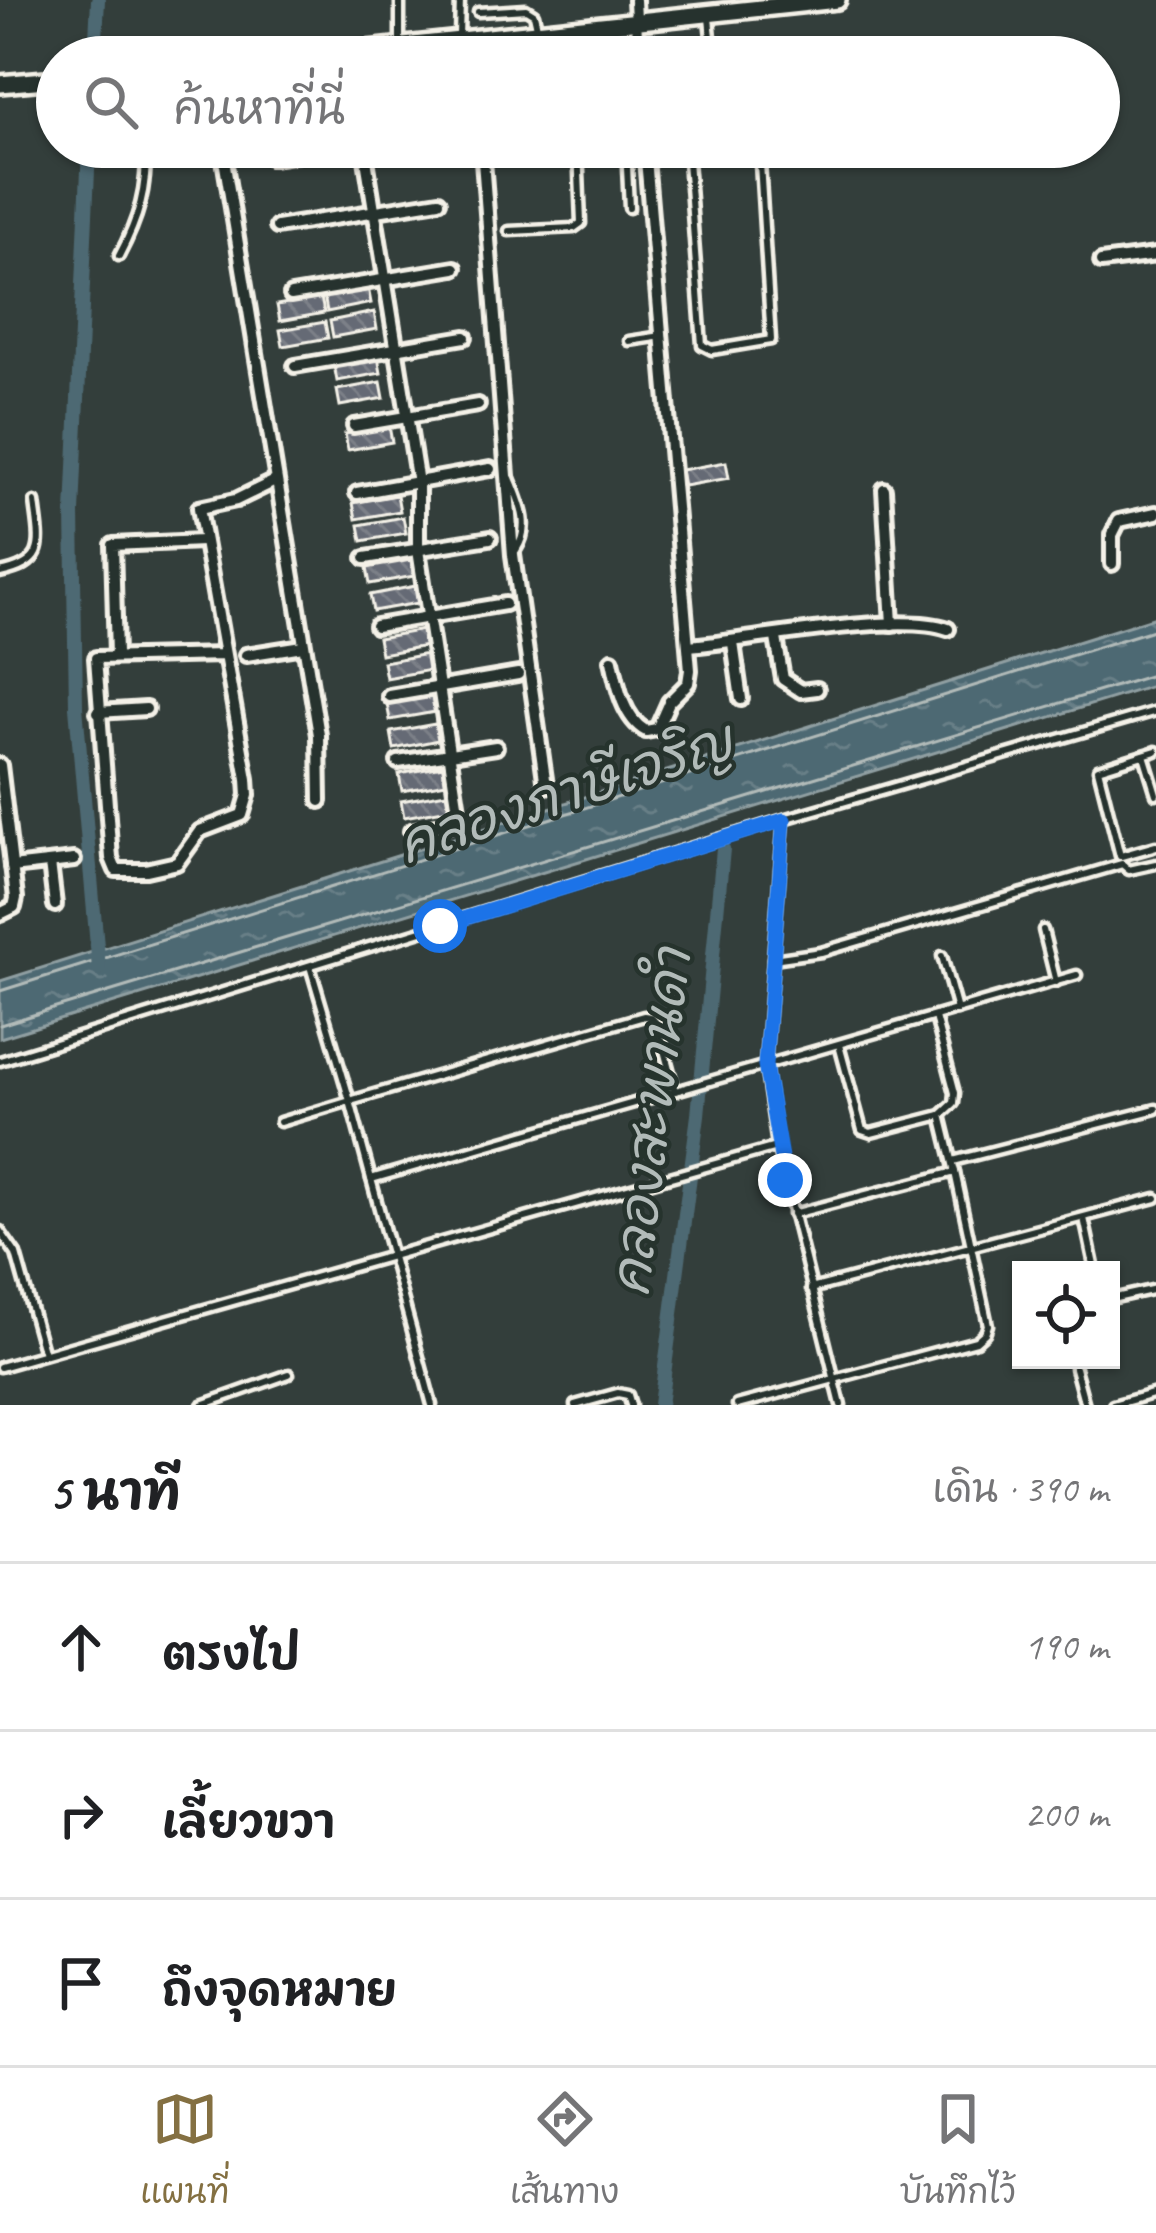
<!DOCTYPE html>
<html lang="th">
<head>
<meta charset="utf-8">
<style>
  body { margin:0; font-family:Caveat,"Playpen Sans Thai",sans-serif; background:#f6f6f6; color:#202124 }
  .controls { position:absolute; right:36px; bottom:36px; display:grid; overflow:hidden; border-radius:0px; box-shadow:0 3px 9px #0004 }
  .controls button { width:108px; height:108px; display:grid; place-items:center; padding:0; border:0; border-bottom:3px solid #e0e0e0; background:#fff; color:#202124; font:60px sans-serif }
  .stop { position:absolute; width:36px; height:36px; margin:-27px; border:9px solid #1a73e8; border-radius:50%; background:#fff }
  .stop.end { background:#1a73e8; border-color:#fff; box-shadow:0 3px 12px #0008 }
  .list { margin:0; padding:0; list-style:none }
  h2 { display:flex; justify-content:space-between; align-items:center; height:156px; margin:0; padding:0 48px; font-size:51px }
  h2 small { font-size:39px; font-weight:400; color:#757577 }
  .list li { display:grid; grid-template-columns:78px 1fr auto; gap:36px; align-items:center; box-sizing:border-box; height:168px; padding:0 48px; border-top:3px solid #e0e0e0 }
  .list b { display:block; font-size:45px; white-space:nowrap }
  .list em { font-size:39px; font-style:normal; color:#757577 }
  .icon { flex:none; width:66px; height:66px; fill:none; stroke:currentColor; stroke-width:2; stroke-linecap:round; stroke-linejoin:round }
  .map { position:relative; flex:none; width:1156px; height:1405px; overflow:hidden }
  .search { position:absolute; background:#fff; box-shadow:0 3px 9px #0004; left:36px; right:36px; top:36px; height:132px; display:flex; align-items:center; gap:30px; box-sizing:border-box; padding:0 42px; border-radius:66px; color:#757577; font-size:45px }
  .sheet { height:660px; background:#fff }
  nav { display:flex; justify-content:space-around; align-items:center; box-sizing:border-box; height:168px; border-top:3px solid #e0e0e0; background:#fff; font-size:33px; color:#757577 }
  nav a { display:grid; justify-items:center; gap:6px }
  nav .on { color:#847042 }
  .map>svg:first-child { display:block }
  .water { fill:url(#water-ripples); stroke:#909fa2; stroke-width:3 }
  .lines { fill:none; stroke-linecap:round; stroke-linejoin:round }
  .shore { stroke:#b2bbb9; stroke-width:3 }
  .canal { stroke:#4e6973; stroke-width:14 }
  .building { fill:url(#building-back-hatch); stroke:#f4f1e8; stroke-width:3 }
  .lane-casing { stroke:#f4f1e8; stroke-width:15 }
  .street-casing { stroke:#f4f1e8; stroke-width:20 }
  .secondary-casing { stroke:#f4f1e8; stroke-width:24 }
  .lane { stroke:#26332d; stroke-width:6 }
  .street { stroke:#26332d; stroke-width:10 }
  .secondary { stroke:#26332d; stroke-width:15 }
  .route { stroke:#1a73e8; stroke-width:15 }
  .labels { text-anchor:middle; stroke-width:9; stroke-linejoin:round; paint-order:stroke }
  .water-label { font-size:54px; font-style:italic; fill:#b2bbb9; stroke:#26332d }
</style>
</head>
<body>
<div class="map">
<svg width="1156" height="1405" viewBox="0 0 1156 1405">
  <defs>
    <pattern id="water-ripples" width="26" height="14" patternUnits="userSpaceOnUse" patternTransform="scale(3)"><rect width="26" height="14" fill="#4e6973"/><path d="M2 4q2-2 4 0t4 0M15 11q2-2 4 0t4 0" fill="none" stroke="#687f87"/></pattern>
    <pattern id="building-back-hatch" width="6" height="6" patternUnits="userSpaceOnUse" patternTransform="scale(3)"><rect width="6" height="6" fill="#656a74"/><path d="M-1 5l2 2M0 0l6 6M5-1l2 2" fill="none" stroke="#7c8088"/></pattern>
  </defs>
  <rect width="100%" height="100%" fill="#333e3b"/>
  <filter id="ink" filterUnits="userSpaceOnUse"><feTurbulence type="fractalNoise" baseFrequency=".00833" numOctaves="2"/><feDisplacementMap in="SourceGraphic" scale="24" xChannelSelector="R" yChannelSelector="G"/><feConvolveMatrix kernelMatrix="1 2 1 2 8 2 1 2 1" color-interpolation-filters="sRGB"/></filter>
  <g filter="url(#ink)">
    <polygon class="water" points="1156,617 1156,685 0,1038 0,981"/>
    <g class="lines">
      <g class="shore">
        <polyline points="0,991 1156,629"/>
        <polyline points="0,1025 1156,674"/>
      </g>
      <g class="canal">
        <polyline points="95,57 98,0"/>
        <polyline points="89,147 73,513 76,707 99,969"/>
        <polyline points="660,1405 698,1115 723,849"/>
      </g>
    </g>
    <g class="building">
      <polygon points="368,287 371,303 327,312 324,295"/>
      <polygon points="321,297 324,313 280,321 277,305"/>
      <polygon points="374,312 377,329 333,337 330,321"/>
      <polygon points="325,322 328,338 283,346 280,330"/>
      <polygon points="378,357 381,373 337,381 334,365"/>
      <polygon points="381,382 384,398 340,406 337,390"/>
      <polygon points="389,426 392,442 348,450 345,434"/>
      <polygon points="726,462 729,478 684,486 681,470"/>
      <polygon points="397,495 400,511 356,519 353,503"/>
      <polygon points="403,517 406,533 362,541 359,525"/>
      <polygon points="411,560 414,576 370,584 367,568"/>
      <polygon points="415,586 418,603 373,611 370,595"/>
      <polygon points="423,630 426,646 381,654 378,638"/>
      <polygon points="427,654 430,670 386,678 383,662"/>
      <polygon points="432,695 435,712 390,720 387,704"/>
      <polygon points="435,724 438,740 394,749 391,732"/>
      <polygon points="443,766 446,783 402,791 399,774"/>
      <polygon points="446,793 449,809 404,817 401,801"/>
    </g>
    <g class="lines">
      <g class="lane-casing">
        <g id="lane">
          <polyline points="478,12 526,9 534,14 537,27"/>
          <polyline points="709,18 713,57"/>
          <polyline points="570,31 572,57"/>
          <polyline points="459,36 460,0"/>
          <polyline points="400,43 400,0"/>
          <polyline points="626,147 629,208"/>
          <polyline points="687,147 702,345 712,350 771,340 759,147"/>
          <polyline points="509,231 574,228 581,223 578,147"/>
          <path d="M 119,256 C 139,218 147,190 146,147"/>
          <polyline points="629,341 662,336"/>
          <path d="M 510,478 C 520,503 532,526 516,550"/>
          <path d="M 0,573 C 48,563 40,544 35,502"/>
          <polyline points="1144,755 1156,794"/>
          <polyline points="1120,856 1098,769 1156,751"/>
          <polyline points="1121,856 1156,846"/>
          <polyline points="1043,930 1056,982"/>
          <polyline points="942,956 957,1010"/>
          <polyline points="773,959 784,819"/>
          <polyline points="839,1045 862,1130 871,1133 941,1115 954,1103 955,1093 935,1017"/>
          <polyline points="0,1061 784,819 1156,711"/>
          <polyline points="941,1115 955,1172"/>
          <polyline points="280,1122 350,1101 310,966"/>
          <polyline points="953,1161 1156,1109"/>
          <polyline points="371,1179 1077,975"/>
          <polyline points="1084,1218 1095,1270"/>
          <polyline points="0,1231 16,1254 44,1354"/>
          <polyline points="811,1289 1156,1198"/>
          <polyline points="1111,1299 1156,1289"/>
          <polyline points="0,1367 776,1147"/>
          <polyline points="1075,1368 1085,1405"/>
          <polyline points="202,1405 289,1374"/>
          <polyline points="432,1405 350,1101 644,1016 651,1017 657,1024 675,1091"/>
          <polyline points="575,1405 618,1393 628,1395 631,1405"/>
          <polyline points="737,1405 976,1341 985,1333 988,1325 955,1172 793,1214"/>
          <polyline points="841,1405 777,1146 765,1065 773,959 821,952 1122,864 1129,870 1156,864"/>
          <polyline points="1113,1405 1156,1393"/>
        </g>
      </g>
      <g class="street-casing">
        <g id="street">
          <polyline points="635,0 638,57"/>
          <polyline points="474,38 476,57"/>
          <polyline points="222,147 319,735 320,801"/>
          <polyline points="364,147 418,483 418,550 458,810 458,817 452,823 411,831"/>
          <polyline points="482,147 513,555 546,786"/>
          <polyline points="272,158 348,147"/>
          <polyline points="277,227 439,201"/>
          <polyline points="1101,262 1156,255"/>
          <polyline points="291,295 455,268"/>
          <polyline points="295,366 465,337"/>
          <polyline points="354,426 478,405"/>
          <polyline points="884,489 892,624"/>
          <polyline points="357,493 490,469"/>
          <polyline points="365,558 490,538"/>
          <polyline points="1112,564 1112,535 1119,521 1156,513"/>
          <polyline points="376,626 505,604"/>
          <polyline points="776,638 783,679 801,691 817,689"/>
          <polyline points="733,643 741,699"/>
          <path d="M 689,646 C 750,641 897,611 948,629"/>
          <polyline points="116,655 113,545 202,541"/>
          <polyline points="224,655 96,658 111,858 116,870 146,870 177,863 200,831 242,815 248,795 247,779 199,508 236,500 275,481"/>
          <polyline points="246,655 303,646"/>
          <path d="M 612,660 C 617,685 623,718 646,731 L 657,729 L 669,702 L 688,683 L 690,670 L 645,147"/>
          <polyline points="389,696 518,674"/>
          <polyline points="98,712 146,709"/>
          <polyline points="398,762 496,747"/>
          <polyline points="0,765 16,898 14,907 0,914"/>
          <polyline points="50,863 55,905"/>
          <polyline points="12,867 74,860"/>
        </g>
      </g>
      <g class="secondary-casing">
        <g id="secondary">
          <polyline points="301,57 837,0"/>
          <polyline points="0,84 57,79"/>
        </g>
      </g>
      <use href="#lane" class="lane"/>
      <use href="#street" class="street"/>
      <use href="#secondary" class="secondary"/>
    </g>
  </g>
  <g class="lines" filter="url(#ink)">
    <polyline class="route" points="440,926 784,820 765,1065 785,1180"/>
  </g>
  <g class="labels">
    <g class="water-label">
      <text transform="translate(565 792) rotate(-18)" y="19">คลองภาษีเจริญ</text>
      <text transform="translate(650 1122) rotate(-83)" y="19">คลองสะพานดำ</text>
    </g>
  </g>
</svg>
<div class="controls">
<button><svg class="icon" aria-label="locate" viewBox="0 0 24 24"><circle cx="12" cy="12" r="6"/><path d="M12 2v4M12 18v4M2 12h4M18 12h4"/></svg></button>
</div>
<div class="stop" style="left:440px;top:926px"></div>
<div class="stop end" style="left:785px;top:1180px"></div>
<div class="search"><svg class="icon" aria-label="search" viewBox="0 0 24 24"><circle cx="10" cy="10" r="6"/><path d="M15 15l6 6"/></svg>ค้นหาที่นี่</div>
</div>
<section class="sheet">
<h2>5 นาที<small>เดิน · 390 m</small></h2>
<ul class="list">
<li><svg class="icon" aria-label="ahead" viewBox="0 0 24 24"><path d="M12 20V5M6 11l6-6 6 6"/></svg><div><b>ตรงไป</b></div><em>190 m</em></li>
<li><svg class="icon" aria-label="right" viewBox="0 0 24 24"><path d="M7 20v-9h11M14 6l5 5-5 5"/></svg><div><b>เลี้ยวขวา</b></div><em>200 m</em></li>
<li><svg class="icon" aria-label="arrive" viewBox="0 0 24 24"><path d="M6 21V4h12l-3 4 3 4H6"/></svg><div><b>ถึงจุดหมาย</b></div></li>
</ul>
</section>
<nav>
<a class="on"><svg class="icon" aria-label="map" viewBox="0 0 24 24"><path d="M3 6l6-2 6 2 6-2v14l-6 2-6-2-6 2zM9 4v14M15 6v14"/></svg>แผนที่</a>
<a><svg class="icon" aria-label="directions" viewBox="0 0 24 24"><path d="M12 3l9 9-9 9-9-9zM9 14v-3h6M13 9l2 2-2 2"/></svg>เส้นทาง</a>
<a><svg class="icon" aria-label="saved" viewBox="0 0 24 24"><path d="M7 4h10v16l-5-4-5 4z"/></svg>บันทึกไว้</a>
</nav>
</body>
</html>
